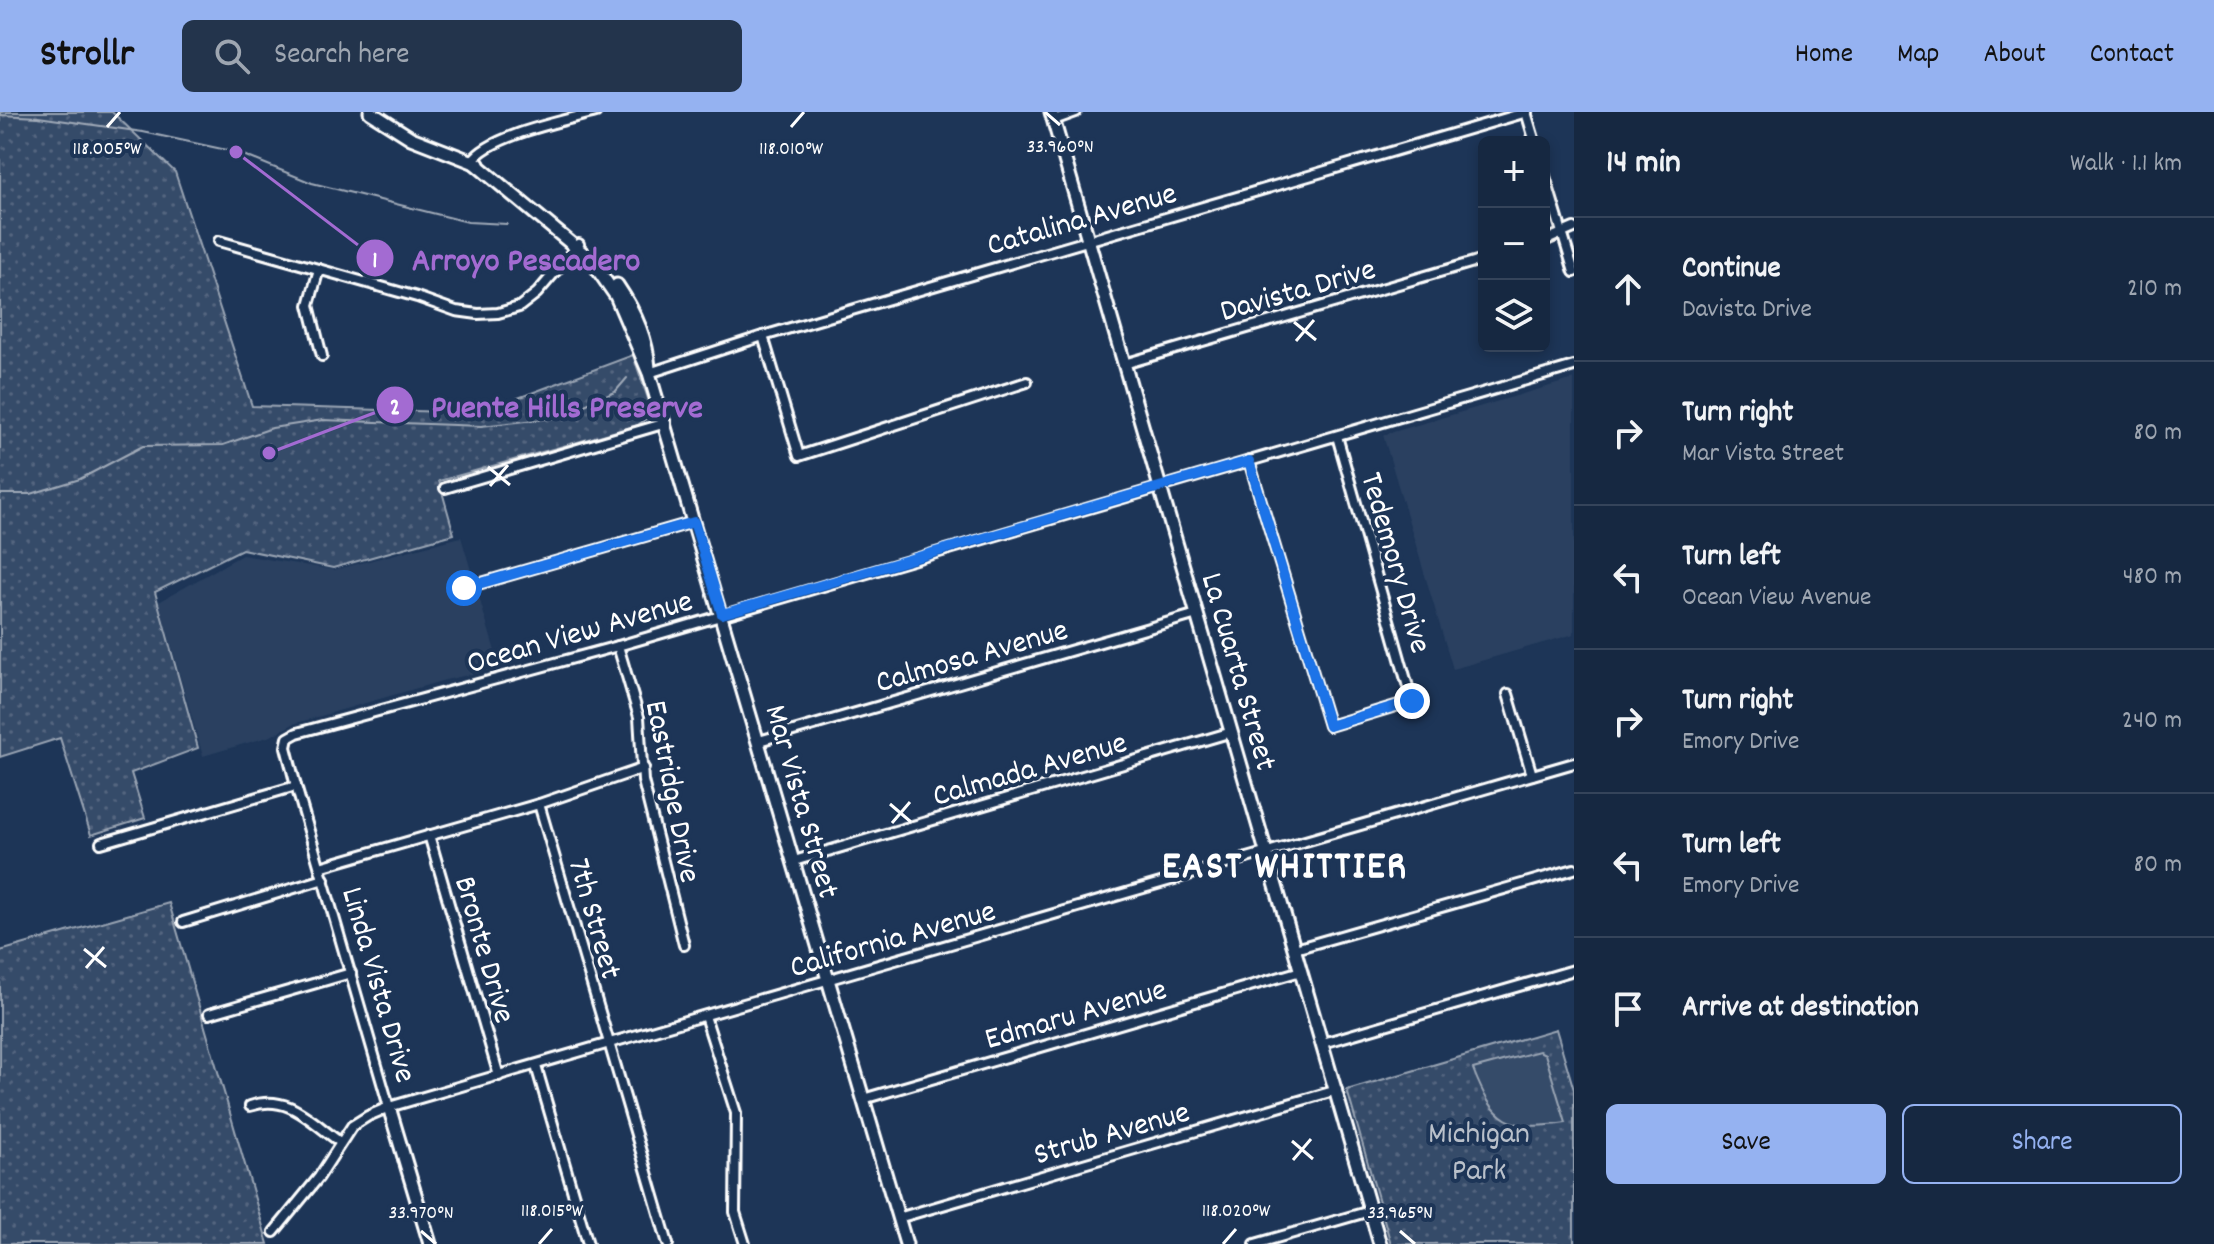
<!DOCTYPE html>
<html lang="en">
<head>
<meta charset="utf-8">
<style>
  body { margin:0; font-family:Dekko,sans-serif; background:#23344c; color:#f1f3f6 }
  .controls { position:absolute; right:24px; top:24px; display:grid; overflow:hidden; border-radius:12px; box-shadow:0 4px 12px #0003 }
  .controls button { width:72px; height:72px; display:grid; place-items:center; padding:0; border:0; border-bottom:2px solid #35445a; background:#162841; color:#f1f3f6; font:40px sans-serif }
  .stop { position:absolute; width:24px; height:24px; margin:-18px; border:6px solid #1a73e8; border-radius:50%; background:#fff }
  .stop.end { background:#1a73e8; border-color:#fff; box-shadow:0 2px 8px #0008 }
  .list { margin:0; padding:0; list-style:none }
  h2 { display:flex; justify-content:space-between; align-items:center; height:104px; margin:0; padding:0 32px; font-size:34px }
  h2 small { font-size:26px; font-weight:400; color:#9ea6b1 }
  .list li { display:grid; grid-template-columns:52px 1fr auto; gap:24px; align-items:center; box-sizing:border-box; height:144px; padding:0 32px; border-top:2px solid #35445a }
  .list b { display:block; font-size:30px; white-space:nowrap }
  .list p { margin:0; font-size:26px; white-space:nowrap; color:#9ea6b1 }
  .list em { font-size:26px; font-style:normal; color:#9ea6b1 }
  .actions { display:flex; gap:16px; padding:24px 32px }
  .actions a { flex:1; padding:18px 0; border:2px solid #95b2f1; border-radius:12px; text-align:center; font-size:28px; color:#95b2f1 }
  .actions .main { background:#95b2f1; color:#111 }
  .icon { flex:none; width:44px; height:44px; fill:none; stroke:currentColor; stroke-width:2; stroke-linecap:round; stroke-linejoin:round }
  .map { position:relative; flex:none; width:1574px; height:1132px; overflow:hidden }
  header { display:flex; align-items:center; gap:48px; box-sizing:border-box; height:112px; padding:0 40px; background:#95b2f1; color:#111 }
  header strong { font-size:38px }
  nav { display:flex; gap:44px; margin-inline-start:auto; font-size:28px }
  .search { width:560px; height:72px; background:#23344c; display:flex; align-items:center; gap:20px; box-sizing:border-box; padding:0 28px; border-radius:12px; color:#9ea6b1; font-size:30px }
  main { display:flex }
  aside { flex:1; background:#162841 }
  .map>svg:first-child { display:block }
  .built { fill:#2a4161 }
  .park { fill:url(#park-dots); stroke:#9aa5b4; stroke-width:2 }
  .garden { fill:#364b69; stroke:#9aa5b4; stroke-width:2 }
  .lines { fill:none; stroke-linecap:round; stroke-linejoin:round }
  .stream { stroke:#a0aab8; stroke-width:2 }
  .minor-casing { stroke:#fff; stroke-width:14 }
  .tertiary-casing { stroke:#fff; stroke-width:17 }
  .minor { stroke:#1d3557; stroke-width:8 }
  .tertiary { stroke:#1d3557; stroke-width:11 }
  .route { stroke:#1a73e8; stroke-width:10 }
  .ticks { fill:none; stroke:#fff; stroke-width:3 }
  .labels { text-anchor:middle; stroke-width:8; stroke-linejoin:round; paint-order:stroke }
  .street-label { font-size:32px; fill:#fff; stroke:#1d3557 }
  .park-label { font-size:32px; fill:#b9c0ca; stroke:#1d3557 }
  .district-label { font-size:40px; font-weight:bold; letter-spacing:2px; fill:#fff; stroke:#1d3557 }
  .ticks-label { font-size:20px; text-anchor:middle; fill:#fff; stroke:#1d3557; stroke-width:8; stroke-linejoin:round; paint-order:stroke }
  .leader { fill:none; stroke:#a36bd2; stroke-width:3 }
  .callout-dot { fill:#a36bd2; stroke:#1d3557; stroke-width:3 }
  .mark-label { font-size:24px; text-anchor:middle; font-weight:bold; fill:#fff }
  .callout-label { font-size:34px; text-anchor:middle; font-weight:bold; fill:#a36bd2; stroke:#1d3557; stroke-width:8; stroke-linejoin:round; paint-order:stroke }
</style>
</head>
<body>
<header>
<strong>Strollr</strong>
<div class="search"><svg class="icon" aria-label="search" viewBox="0 0 24 24"><circle cx="10" cy="10" r="6"/><path d="M15 15l6 6"/></svg>Search here</div>
<nav><a>Home</a><a>Map</a><a>About</a><a>Contact</a></nav>
</header>
<main>
<div class="map">
<svg width="1574" height="1132" viewBox="0 0 1574 1132">
  <defs>
    <pattern id="park-dots" width="8" height="8" patternUnits="userSpaceOnUse" patternTransform="scale(2)"><rect width="8" height="8" fill="#364b69"/><path d="M2 2h.1M6 6h.1" fill="none" stroke="#546680" stroke-width="1.8" stroke-linecap="round"/></pattern>
  </defs>
  <rect width="100%" height="100%" fill="#1d3557"/>
  <filter id="ink" filterUnits="userSpaceOnUse"><feTurbulence type="fractalNoise" baseFrequency=".0125" numOctaves="2"/><feDisplacementMap in="SourceGraphic" scale="16" xChannelSelector="R" yChannelSelector="G"/><feConvolveMatrix kernelMatrix="1 2 1 2 8 2 1 2 1" color-interpolation-filters="sRGB"/></filter>
  <g filter="url(#ink)">
    <g class="built">
      <polygon points="1574,267 1574,522 1453,557 1383,323"/>
      <polygon points="461,425 500,556 445,568 293,612 271,624 203,644 159,490 242,443 334,458"/>
    </g>
    <g class="park">
      <polygon points="0,0 112,0 175,60 252,294 478,301 633,243 653,301 638,313 439,369 454,422 333,456 242,437 155,480 198,636 131,661 145,706 91,723 60,626 0,645"/>
      <polygon points="169,791 268,1132 0,1132 0,839"/>
      <polygon points="1556,917 1574,978 1574,1132 1391,1132 1347,978"/>
    </g>
    <path class="garden" d="M 1539,939 L 1545,942 L 1566,1011 C 1509,1019 1494,1011 1473,957 Z"/>
    <g class="lines">
      <g class="stream">
        <polyline points="0,3 38,5 143,20 236,40 312,71 468,110 507,112"/>
        <polyline points="0,382 31,382 80,367 143,334 223,333 272,316 323,308 481,314 554,306 615,280 627,266"/>
      </g>
      <g class="minor-casing">
        <g id="minor">
          <polyline points="1526,0 1535,30"/>
          <polyline points="1054,8 1076,0"/>
          <path d="M 472,49 C 490,23 564,9 596,0"/>
          <polyline points="1544,61 1574,160"/>
          <polyline points="219,129 417,185 456,199 478,202 498,201 519,195 537,181 579,132"/>
          <polyline points="1544,129 1574,116"/>
          <polyline points="319,157 309,193 322,244"/>
          <polyline points="763,224 799,344 1027,270"/>
          <polyline points="1124,252 1484,147"/>
          <polyline points="649,261 763,224 1527,0"/>
          <polyline points="1249,349 1329,614 1412,589 1337,324"/>
          <polyline points="445,376 666,311"/>
          <polyline points="464,476 694,410"/>
          <polyline points="618,534 639,605 643,669 684,833"/>
          <polyline points="1508,582 1532,663"/>
          <polyline points="759,629 1197,502"/>
          <polyline points="539,692 668,1132"/>
          <polyline points="429,723 499,964"/>
          <polyline points="101,731 296,674"/>
          <polyline points="794,749 1232,620"/>
          <polyline points="320,755 539,692 644,656"/>
          <polyline points="183,810 324,767"/>
          <polyline points="1295,837 1574,757"/>
          <polyline points="209,902 351,861"/>
          <polyline points="705,904 736,1001 735,1100 745,1132"/>
          <polyline points="1323,931 1574,858"/>
          <polyline points="536,954 588,1132"/>
          <polyline points="863,987 1301,859"/>
          <path d="M 250,994 C 288,981 310,1009 340,1030"/>
          <polyline points="389,995 296,674 286,635 288,626 297,621 618,534 1574,254"/>
          <polyline points="898,1106 1337,978"/>
          <polyline points="274,1120 319,1065 352,1014 368,1004 389,995 1574,651"/>
          <polyline points="1255,1132 1370,1099"/>
        </g>
      </g>
      <g class="tertiary-casing">
        <g id="tertiary">
          <polyline points="370,0 411,26 478,52"/>
          <polyline points="1051,0 1380,1132"/>
          <polyline points="472,49 591,148 616,184 649,261 906,1132"/>
          <path d="M 617,173 C 634,198 647,225 649,256"/>
          <polyline points="389,995 430,1132"/>
        </g>
      </g>
      <use href="#minor" class="minor"/>
      <use href="#tertiary" class="tertiary"/>
    </g>
  </g>
  <g class="lines" filter="url(#ink)">
    <polyline class="route" points="464,476 694,410 722,502 1249,349 1329,614 1412,589"/>
  </g>
  <path class="ticks" d="M 1045,0 L 1060,13M 107,15 L 120,0M 791,15 L 804,0M 1294,210 L 1316,228M 1296,229 L 1314,208M 488,355 L 510,373M 490,374 L 508,353M 890,692 L 911,710M 892,711 L 910,690M 84,837 L 106,855M 86,856 L 104,835M 1292,1029 L 1313,1047M 1293,1048 L 1311,1027M 421,1119 L 436,1132M 1400,1119 L 1415,1132M 539,1132 L 552,1117M 1223,1132 L 1236,1117"/>
  <g class="labels">
    <g class="street-label">
      <text transform="translate(1081 105) rotate(-16)" y="11">Catalina Avenue</text>
      <text transform="translate(1297 176) rotate(-16)" y="11">Davista Drive</text>
      <text transform="translate(1398 450) rotate(74)" y="11">Tedemory Drive</text>
      <text transform="translate(579 518) rotate(-16)" y="11">Ocean View Avenue</text>
      <text transform="translate(971 542) rotate(-16)" y="11">Calmosa Avenue</text>
      <text transform="translate(1241 559) rotate(74)" y="11">La Cuarta Street</text>
      <text transform="translate(1029 655) rotate(-16)" y="11">Calmada Avenue</text>
      <text transform="translate(675 679) rotate(79)" y="11">Eastridge Drive</text>
      <text transform="translate(804 689) rotate(74)" y="11">Mar Vista Street</text>
      <text transform="translate(597 806) rotate(74)" y="11">7th Street</text>
      <text transform="translate(892 825) rotate(-16)" y="11">California Avenue</text>
      <text transform="translate(487 837) rotate(74)" y="11">Bronte Drive</text>
      <text transform="translate(381 872) rotate(74)" y="11">Linda Vista Drive</text>
      <text transform="translate(1075 900) rotate(-16)" y="11">Edmaru Avenue</text>
      <text transform="translate(1111 1019) rotate(-16)" y="11">Strub Avenue</text>
    </g>
    <g class="park-label">
      <text x="1479" y="1030">Michigan<tspan x="1479" dy="37">Park</tspan></text>
    </g>
    <g class="district-label">
      <text x="1285" y="765">EAST WHITTIER</text>
    </g>
  </g>
  <g class="ticks-label">
    <text x="1060" y="40">33.960°N</text>
    <text x="107" y="42">118.005°W</text>
    <text x="791" y="42">118.010°W</text>
    <text x="552" y="1104">118.015°W</text>
    <text x="1236" y="1104">118.020°W</text>
    <text x="421" y="1106">33.970°N</text>
    <text x="1400" y="1106">33.965°N</text>
  </g>
  <path class="leader" d="M236 40L375 146M269 341L395 293"/>
  <g class="callout-dot">
    <circle cx="236" cy="40" r="8"/>
    <circle cx="269" cy="341" r="8"/>
    <circle cx="375" cy="146" r="20"/>
    <circle cx="395" cy="293" r="20"/>
  </g>
  <g class="mark-label">
    <text x="375" y="155">1</text>
    <text x="395" y="302">2</text>
  </g>
  <g class="callout-label">
    <text x="526" y="158">Arroyo Pescadero</text>
    <text x="567" y="305">Puente Hills Preserve</text>
  </g>
</svg>
<div class="controls">
<button>+</button>
<button>−</button>
<button><svg class="icon" aria-label="layers" viewBox="0 0 24 24"><path d="M12 4l9 5-9 5-9-5zM3 14l9 5 9-5"/></svg></button>
</div>
<div class="stop" style="left:464px;top:476px"></div>
<div class="stop end" style="left:1412px;top:589px"></div>
</div>
<aside>
<h2>14 min<small>Walk · 1.1 km</small></h2>
<ul class="list">
<li><svg class="icon" aria-label="ahead" viewBox="0 0 24 24"><path d="M12 20V5M6 11l6-6 6 6"/></svg><div><b>Continue</b><p>Davista Drive</p></div><em>210 m</em></li>
<li><svg class="icon" aria-label="right" viewBox="0 0 24 24"><path d="M7 20v-9h11M14 6l5 5-5 5"/></svg><div><b>Turn right</b><p>Mar Vista Street</p></div><em>80 m</em></li>
<li><svg class="icon" aria-label="left" viewBox="0 0 24 24"><path d="M17 20v-9H6M10 6l-5 5 5 5"/></svg><div><b>Turn left</b><p>Ocean View Avenue</p></div><em>480 m</em></li>
<li><svg class="icon" aria-label="right" viewBox="0 0 24 24"><path d="M7 20v-9h11M14 6l5 5-5 5"/></svg><div><b>Turn right</b><p>Emory Drive</p></div><em>240 m</em></li>
<li><svg class="icon" aria-label="left" viewBox="0 0 24 24"><path d="M17 20v-9H6M10 6l-5 5 5 5"/></svg><div><b>Turn left</b><p>Emory Drive</p></div><em>80 m</em></li>
<li><svg class="icon" aria-label="arrive" viewBox="0 0 24 24"><path d="M6 21V4h12l-3 4 3 4H6"/></svg><div><b>Arrive at destination</b></div></li>
</ul>
<div class="actions"><a class="main">Save</a><a>Share</a></div>
</aside>
</main>
</body>
</html>
